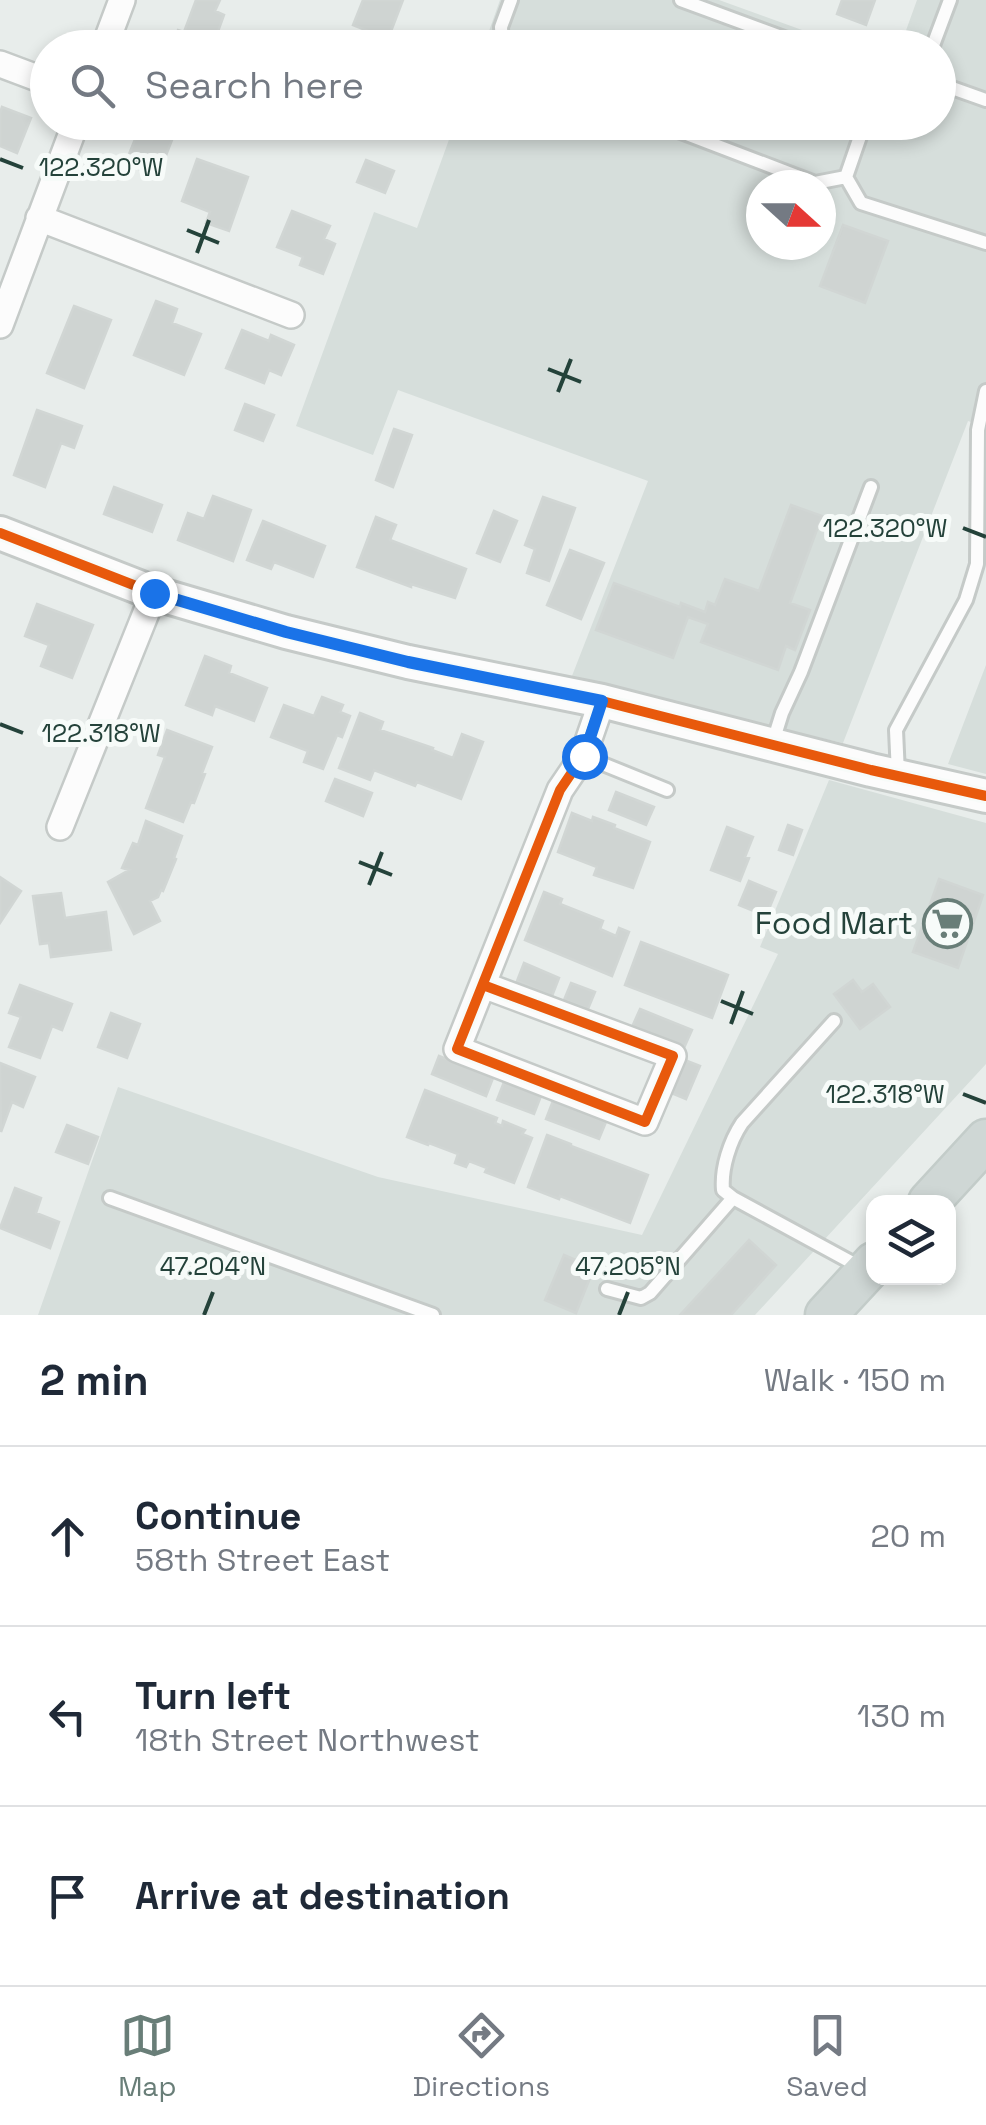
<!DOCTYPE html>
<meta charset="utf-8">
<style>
body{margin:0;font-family:"Space Grotesk",sans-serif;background:#f2f2f3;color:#1f2937}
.controls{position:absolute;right:30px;bottom:30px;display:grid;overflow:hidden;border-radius:20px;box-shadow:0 5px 15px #0003}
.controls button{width:90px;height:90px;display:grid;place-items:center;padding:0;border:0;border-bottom:2px solid #e0e1e3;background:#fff;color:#1f2937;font:50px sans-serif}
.compass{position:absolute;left:746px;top:170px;width:90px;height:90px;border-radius:50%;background:#fff;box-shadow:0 5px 15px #0003;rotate:111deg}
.stop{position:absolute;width:30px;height:30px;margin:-22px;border:8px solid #1a73e8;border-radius:50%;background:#fff}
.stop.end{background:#1a73e8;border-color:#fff;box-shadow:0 2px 10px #0008}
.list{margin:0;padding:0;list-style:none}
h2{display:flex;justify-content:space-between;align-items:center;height:130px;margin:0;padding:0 40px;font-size:42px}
h2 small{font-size:32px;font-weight:400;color:#747a83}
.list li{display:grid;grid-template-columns:65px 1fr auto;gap:30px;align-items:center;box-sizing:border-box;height:180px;padding:0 40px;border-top:2px solid #e0e1e3}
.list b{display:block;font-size:38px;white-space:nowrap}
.list p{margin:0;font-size:32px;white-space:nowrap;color:#747a83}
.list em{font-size:32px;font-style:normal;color:#747a83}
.icon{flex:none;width:55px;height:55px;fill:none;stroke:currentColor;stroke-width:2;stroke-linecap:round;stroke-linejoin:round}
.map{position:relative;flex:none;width:986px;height:1315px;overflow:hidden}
.search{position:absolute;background:#fff;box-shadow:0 5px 15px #0003;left:30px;right:30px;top:30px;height:110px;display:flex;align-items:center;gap:25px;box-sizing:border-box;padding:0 35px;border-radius:55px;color:#747a83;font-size:38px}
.sheet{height:670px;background:#fff}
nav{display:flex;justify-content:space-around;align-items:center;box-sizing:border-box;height:140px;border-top:2px solid #e0e1e3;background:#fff;font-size:28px;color:#747a83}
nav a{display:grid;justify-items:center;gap:5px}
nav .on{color:#697e78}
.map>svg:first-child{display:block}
</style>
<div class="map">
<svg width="986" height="1315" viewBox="0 0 986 1315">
<rect width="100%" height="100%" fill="#e8edeb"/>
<path fill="#d6dedb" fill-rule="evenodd" d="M500,0H719L849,47L483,48Z
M917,0H986V427L968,421L843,743L570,681L648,481L398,390L373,455L296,426L374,212L417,228L455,123L938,122V48L900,47ZM761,185H821V245H761Z
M986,665V774L948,764Z
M829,780L986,823V1064L755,1315H38L118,1087L378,1177L642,1235L778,954L760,947Z"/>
<path fill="#cfd4d2" stroke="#d1d6d4" stroke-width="2.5" d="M196,0H220L215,11L224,15L212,48H171L178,30L184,32Z
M363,0H403L388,39L353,25Z
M842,0H875L866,25L837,14Z
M2,107L31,118L17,153L0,146V113Z
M142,122H179L158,176L125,164Z
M197,159L248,177L229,231L206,223L210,212L182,201Z
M366,160L394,171L385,193L357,182Z
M292,211L330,226L324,239L335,244L323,274L300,265L303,257L277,247Z
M843,225L888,241L865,303L820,286Z
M156,301L177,309L172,323L201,334L184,375L134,355Z
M74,306L111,320L84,388L47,373Z
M242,330L269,341L271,335L294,345L281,375L269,370L264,383L226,368Z
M245,404L274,415L263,441L235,430Z
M37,410L82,426L74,448L61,443L45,487L14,475Z
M394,429L412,435L393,487L376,480Z
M114,487L162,505L152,532L104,514Z
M213,496L251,510L233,561L178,540L188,513L204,519Z
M543,497L575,508L549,581L527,573L535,549L525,545Z
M791,505L822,516L790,603L810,610L795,650L786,646L778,670L701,642L708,624L688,617L673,658L596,630L614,583L680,607L681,603L705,612L708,602L715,605L725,579L759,591Z
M494,511L517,521L500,562L477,553Z
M376,517L396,525L390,540L466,569L455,598L411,584V587L357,567Z
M263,521L325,546L313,577L274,562L271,569L247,560Z
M570,550L604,563L581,619L547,605Z
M37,604L93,625L72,678L41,666L49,645L25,636Z
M205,656L231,666L229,673L267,688L254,721L215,706L212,715L186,705Z
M322,697L343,705L340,712L350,716L342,737L337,735L323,769L304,762L308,751L271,737L284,705L314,716Z
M360,713L383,722L380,730L433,748L432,750L453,758L462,734L483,742L461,799L417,782L415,786L374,770L370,780L339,768Z
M167,730L212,747L202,773L205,774L194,803L191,802L183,822L146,808L165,757L158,755Z
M335,779L372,793L363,816L326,801Z
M616,792L654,807L646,825L609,810Z
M572,813L592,821L593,817L615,825L614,828L650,842L633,888L594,875L597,867L558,852Z
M146,821L182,836L174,858L176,859L163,891L161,890L158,897L150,901L160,921L134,934L108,882L129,870L122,868L133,843L138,845Z
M788,825L802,830L793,855L779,850Z
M727,827L753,837L745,857L749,858L740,881L711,870Z
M0,877L21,891L0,923Z
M939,879L983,895L958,968L913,952Z
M749,881L776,892L766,916L739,905Z
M544,892L562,899L560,904L603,921L600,929L616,936L619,928L629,932L612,976L525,940Z
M61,893L65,918L106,912L111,950L51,957L49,943L40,944L33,896Z
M641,942L728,975L712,1018L625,985Z
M524,963L559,978L552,996L517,981Z
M853,980L862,992L873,984L890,1007L860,1029L834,994Z
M571,983L595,992L588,1009L564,1000Z
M20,985L72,1004L62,1030L52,1026L40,1058L9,1047L21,1017L9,1013Z
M640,1009L692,1030L684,1048L632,1027Z
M111,1013L140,1024L127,1058L98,1047Z
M439,1056L493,1078L486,1096L432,1074Z
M682,1059L700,1066L686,1099L669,1092Z
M0,1063L35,1077L23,1107L12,1102L1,1132Z
M504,1082L541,1096L534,1114L497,1100Z
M425,1090L497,1118L495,1123L502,1126L503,1121L525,1130L522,1134L532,1138L514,1183L485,1172L487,1168L469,1161L466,1167L455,1163L458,1154L429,1143L428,1145L407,1137Z
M553,1101L606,1122L599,1139L546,1119Z
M67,1125L98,1137L88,1164L56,1152Z
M547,1135L571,1144V1146L648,1175L630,1223L560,1196L559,1199L528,1187Z
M15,1188L41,1198L36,1213L59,1222L50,1248L0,1228Z
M749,1240L776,1265L731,1315H680Z
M564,1255L594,1268L576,1313L545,1300Z"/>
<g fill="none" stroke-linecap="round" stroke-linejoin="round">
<defs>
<path id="service" d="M681,0L811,48
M502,48L501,27L511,0
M932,48L950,0
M938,83L986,100
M655,122L815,183L846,177
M865,122L846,177L861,203L986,243
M772,745L782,713L801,672L871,487
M583,756L667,790
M898,774L896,730L966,600L977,564L978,430L986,391
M834,1021L742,1123C730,1141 721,1168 723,1190L733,1198L860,1267
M110,1198L433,1315
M607,1289L641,1298L650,1293L733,1198"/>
<path id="minor" d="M104,48L122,0
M0,64L48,82
M39,218L291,315
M0,325L76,122
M60,827L154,593
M483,985L673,1056L645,1122L457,1049L560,790L583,756L602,701"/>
<path id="tertiary" d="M0,533L154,593L286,632L408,662L602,701L871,770L986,796"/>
<path id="primary" d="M929,1202L986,1140
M826,1315L874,1263"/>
</defs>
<use href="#service" stroke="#c5cac8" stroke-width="18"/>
<use href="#minor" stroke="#c5cac8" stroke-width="30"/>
<use href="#tertiary" stroke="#c5cac8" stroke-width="38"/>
<use href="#primary" stroke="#c3ccc9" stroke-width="45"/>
<use href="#service" stroke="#fcfcfc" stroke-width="12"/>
<use href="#minor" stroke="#fcfcfc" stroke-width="25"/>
<use href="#tertiary" stroke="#fcfcfc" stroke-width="32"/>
<use href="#primary" stroke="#cfd7d5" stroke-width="40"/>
<defs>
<path id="cycleway" d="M0,533L154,593L286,632L408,662L602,701L871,770L986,796
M483,985L673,1056L645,1122L457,1049L560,790L583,756L602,701"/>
</defs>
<use href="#cycleway" stroke="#f7fbf9" stroke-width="16"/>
<use href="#cycleway" stroke="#e8590c" stroke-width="10"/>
</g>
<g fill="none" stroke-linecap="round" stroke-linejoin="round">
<path stroke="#1a73e8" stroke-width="12" d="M154,593L286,632L408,662L602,701L584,756"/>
</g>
<path fill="none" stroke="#24423a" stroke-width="4" d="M0,159L23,168M187,230L219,243M197,253L209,220M548,369L581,382M558,392L571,359M963,528L986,537M0,724L23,733M359,862L392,875M369,885L382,852M721,1001L753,1014M731,1024L743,991M963,1094L986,1103M204,1315L213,1292M619,1315L628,1292"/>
<defs>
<symbol id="supermarket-ring" viewBox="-11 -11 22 22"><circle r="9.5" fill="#f7fbf9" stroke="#697e78" stroke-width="1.5"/><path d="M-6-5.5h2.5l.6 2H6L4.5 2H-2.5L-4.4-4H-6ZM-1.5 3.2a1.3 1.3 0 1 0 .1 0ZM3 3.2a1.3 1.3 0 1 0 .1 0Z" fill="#697e78"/></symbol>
</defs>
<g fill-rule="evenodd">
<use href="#supermarket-ring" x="920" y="896" width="55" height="55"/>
</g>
<g text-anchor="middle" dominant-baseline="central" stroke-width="10" stroke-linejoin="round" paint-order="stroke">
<g font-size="32" fill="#24423a" stroke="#f7fbf9" text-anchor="end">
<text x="913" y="923">Food Mart</text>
</g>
</g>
<g font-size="25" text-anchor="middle" fill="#24423a" stroke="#f7fbf9" stroke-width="10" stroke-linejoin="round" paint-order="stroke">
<text x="101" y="176">122.320°W</text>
<text x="885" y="537">122.320°W</text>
<text x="101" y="742">122.318°W</text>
<text x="885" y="1103">122.318°W</text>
<text x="213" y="1275">47.204°N</text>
<text x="628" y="1275">47.205°N</text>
</g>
</svg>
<div class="controls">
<button><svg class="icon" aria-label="layers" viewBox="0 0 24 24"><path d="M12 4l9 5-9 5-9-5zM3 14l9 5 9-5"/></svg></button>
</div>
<svg class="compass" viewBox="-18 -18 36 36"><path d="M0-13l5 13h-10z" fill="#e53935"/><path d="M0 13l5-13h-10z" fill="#747a83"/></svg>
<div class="stop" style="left:584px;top:756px"></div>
<div class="stop end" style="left:154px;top:593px"></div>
<div class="search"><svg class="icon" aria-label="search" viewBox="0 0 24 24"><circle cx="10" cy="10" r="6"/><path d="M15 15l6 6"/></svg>Search here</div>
</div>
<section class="sheet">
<h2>2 min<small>Walk · 150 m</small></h2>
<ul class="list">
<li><svg class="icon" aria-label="ahead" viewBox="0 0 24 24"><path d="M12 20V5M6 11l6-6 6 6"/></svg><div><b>Continue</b><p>58th Street East</p></div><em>20 m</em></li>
<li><svg class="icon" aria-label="left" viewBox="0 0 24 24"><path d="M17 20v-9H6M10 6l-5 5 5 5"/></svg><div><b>Turn left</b><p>18th Street Northwest</p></div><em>130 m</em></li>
<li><svg class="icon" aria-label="arrive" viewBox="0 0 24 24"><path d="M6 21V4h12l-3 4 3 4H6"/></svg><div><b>Arrive at destination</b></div></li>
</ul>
</section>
<nav>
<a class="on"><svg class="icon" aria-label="map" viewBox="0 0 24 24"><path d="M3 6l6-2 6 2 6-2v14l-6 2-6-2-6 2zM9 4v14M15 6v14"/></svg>Map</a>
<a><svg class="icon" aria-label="directions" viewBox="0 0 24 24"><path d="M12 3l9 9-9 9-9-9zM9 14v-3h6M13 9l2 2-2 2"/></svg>Directions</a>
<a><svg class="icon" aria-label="saved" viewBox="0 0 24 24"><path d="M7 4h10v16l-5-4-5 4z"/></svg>Saved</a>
</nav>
